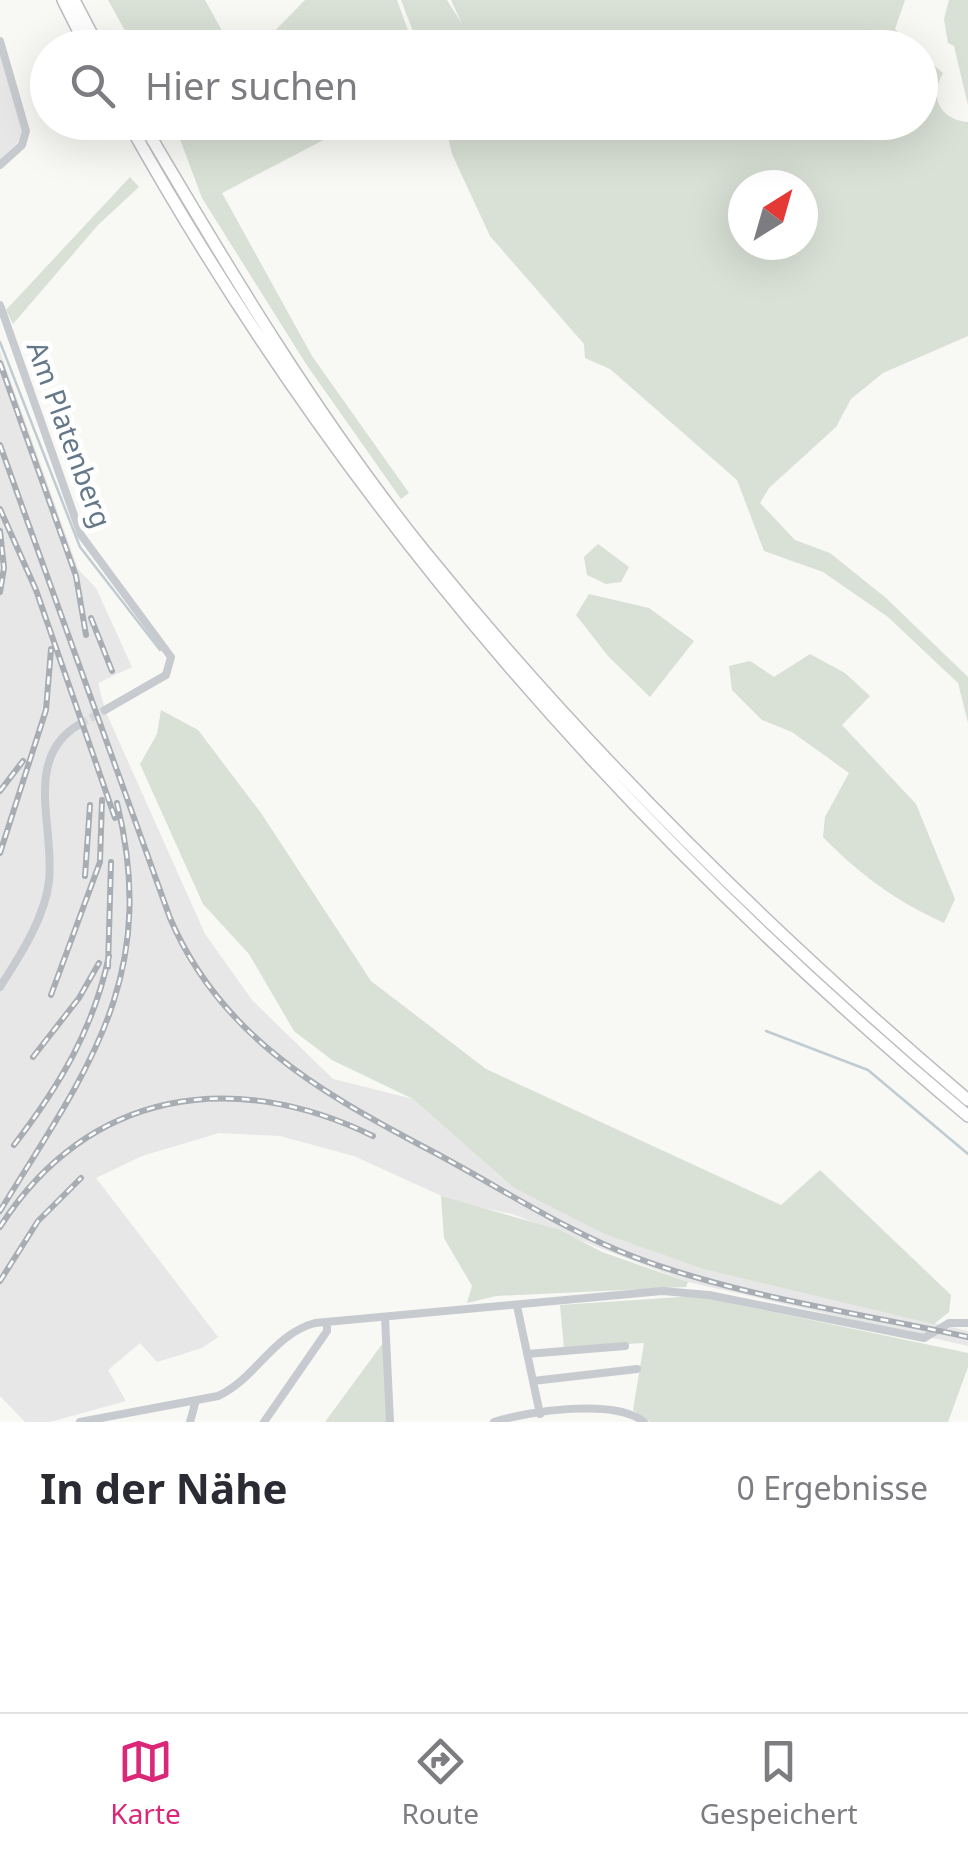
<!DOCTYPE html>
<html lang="de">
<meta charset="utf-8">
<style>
body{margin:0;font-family:"Noto Sans",sans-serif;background:#f7f7f7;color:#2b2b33}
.compass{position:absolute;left:728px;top:170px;width:90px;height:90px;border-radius:50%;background:#fff;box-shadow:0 10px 40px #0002;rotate:37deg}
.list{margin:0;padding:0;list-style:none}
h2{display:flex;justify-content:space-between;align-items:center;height:130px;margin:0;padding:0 40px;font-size:42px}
h2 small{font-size:32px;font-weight:400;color:#7c7c81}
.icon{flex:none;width:55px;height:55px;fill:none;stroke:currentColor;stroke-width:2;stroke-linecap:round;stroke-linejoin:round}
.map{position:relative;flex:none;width:968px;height:1422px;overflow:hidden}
.search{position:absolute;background:#fff;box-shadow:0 10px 40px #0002;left:30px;right:30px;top:30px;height:110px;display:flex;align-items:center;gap:25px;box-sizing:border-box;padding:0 35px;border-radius:55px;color:#7c7c81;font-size:38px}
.sheet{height:290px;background:#fff}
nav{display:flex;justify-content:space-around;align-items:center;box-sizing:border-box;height:140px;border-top:2px solid #e1e1e2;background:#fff;font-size:28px;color:#7c7c81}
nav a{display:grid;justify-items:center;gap:5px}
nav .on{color:#db2777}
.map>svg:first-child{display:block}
</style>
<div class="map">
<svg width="968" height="1422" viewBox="0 0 968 1422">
<rect width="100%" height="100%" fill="#f8f8f5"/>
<path fill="#e6e7e6" d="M0,48L23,125V137L0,160Z
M0,351L78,569L96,588L132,667L98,683L105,710L205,934L252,1000L333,1079L413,1099L514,1188L604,1234L703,1269L968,1331V1346L688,1282L512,1214L457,1203L354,1156L280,1136L219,1133L142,1156L96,1178L218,1337L202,1348L157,1362L140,1343L108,1370L126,1401L50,1422H25L0,1396Z"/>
<path fill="#d9e0d5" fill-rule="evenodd" d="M108,0H205L231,47H134Z
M305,0H397L414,47H259Z
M401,0H447L462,24L451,0H905L895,29L912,47H419Z
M949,0H968V105L954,46L948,43L944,19Z
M921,54L943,73C928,99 942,120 968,122V336L883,373L851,399L836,427L769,488L760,503L795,540L830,553L886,598L968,677V723L958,683L888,617L823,572L764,551L737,480L610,369L585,358L584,344L490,236L452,154L445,123L920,122ZM743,185H803V245H743Z
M174,123H356L222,193L312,356L409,493L401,499L306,364L202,198Z
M130,177L139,187L98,225L13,324L6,310Z
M598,544L629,567L621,582L606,584L587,575L584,557Z
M589,594L649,608L694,641L650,697L608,656L576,615Z
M810,654L845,673L870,696L842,725L916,804L955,899L944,923C896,901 860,875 823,837L825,817L849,773L792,732L762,720L732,690L729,666L750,661L774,677Z
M161,710L198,730L261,813L371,981L486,1069L781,1205L820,1170L951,1295L949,1312L934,1324L703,1269L604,1234L514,1188L413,1099L332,1060L294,1031L249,954L203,904L140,764L157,734Z
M441,1196L560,1230L602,1252L688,1282L686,1287L496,1296L467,1303L472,1286L444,1238Z
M696,1296L968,1353V1367L948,1422H650L633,1410L644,1343L564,1348L560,1305Z
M383,1343L388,1422H325Z"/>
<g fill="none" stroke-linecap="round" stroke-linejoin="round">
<path stroke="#c0ccd1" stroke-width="2.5" d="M0,342L80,547L160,650
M766,1031L868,1070L968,1154"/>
<path stroke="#d3d8da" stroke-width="8" stroke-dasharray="8 4" stroke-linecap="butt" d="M80,724L105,710"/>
<defs>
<path id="highway" d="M63,0L87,48
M74,0L99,48
M128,122C345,511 628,831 968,1116
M142,122C229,270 318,419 425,552C588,753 771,933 968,1100"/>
</defs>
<use href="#highway" stroke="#b9bdc0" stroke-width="14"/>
<path stroke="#c7cbcf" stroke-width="8" d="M0,41L26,131L22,145L0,165
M0,305L81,535L171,657L166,675L105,710
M0,987C19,957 45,918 49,881C55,827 22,757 80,724
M517,1306L540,1414
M385,1317L390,1422
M527,1354L625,1346
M533,1381L637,1369
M80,1422L218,1396C256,1379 273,1334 315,1323L662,1291L709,1295L924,1338L949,1323H968
M190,1422L196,1400
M264,1422L327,1331V1322
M494,1422C528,1411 615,1398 644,1422"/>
<use href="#highway" stroke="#fff" stroke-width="11"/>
<defs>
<path id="rail" d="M0,363L76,576L86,635
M0,445L170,918C219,1033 316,1090 422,1146C494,1183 560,1229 637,1258C742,1297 858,1313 968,1337
M0,509L36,590L115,818
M0,531L4,568L0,592
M91,618L112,671
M0,791L23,761
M0,853L46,710L51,649
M85,876L90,805
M108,967L111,862
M51,995L100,862L102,800
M33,1057L79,998L99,963
M14,1145C60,1085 93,1030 109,956
M0,1211C86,1071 160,979 117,803
M0,1227C88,1089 234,1068 373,1136
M0,1281L38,1221L81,1178"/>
</defs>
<use href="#rail" stroke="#a7adb3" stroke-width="6"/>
<use href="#rail" stroke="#fff" stroke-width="2.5" stroke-dasharray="8" stroke-linecap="butt"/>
</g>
<g text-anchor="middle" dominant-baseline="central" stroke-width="10" stroke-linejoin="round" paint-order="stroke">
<g font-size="28" fill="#647889" stroke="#fff">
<text transform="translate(70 434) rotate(70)">Am Platenberg</text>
</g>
</g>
</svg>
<svg class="compass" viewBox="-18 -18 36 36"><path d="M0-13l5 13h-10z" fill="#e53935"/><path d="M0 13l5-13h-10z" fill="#7c7c81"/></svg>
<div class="search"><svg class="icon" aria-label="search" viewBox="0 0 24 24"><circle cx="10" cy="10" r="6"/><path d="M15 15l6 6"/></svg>Hier suchen</div>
</div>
<section class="sheet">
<h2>In der Nähe<small>0 Ergebnisse</small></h2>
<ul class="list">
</ul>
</section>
<nav>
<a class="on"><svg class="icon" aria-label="map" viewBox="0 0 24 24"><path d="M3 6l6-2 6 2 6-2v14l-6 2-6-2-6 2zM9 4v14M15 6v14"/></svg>Karte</a>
<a><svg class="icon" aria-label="directions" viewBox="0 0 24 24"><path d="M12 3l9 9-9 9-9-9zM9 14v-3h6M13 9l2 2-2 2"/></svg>Route</a>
<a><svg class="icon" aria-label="saved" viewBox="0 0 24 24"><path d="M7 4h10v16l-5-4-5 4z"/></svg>Gespeichert</a>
</nav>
